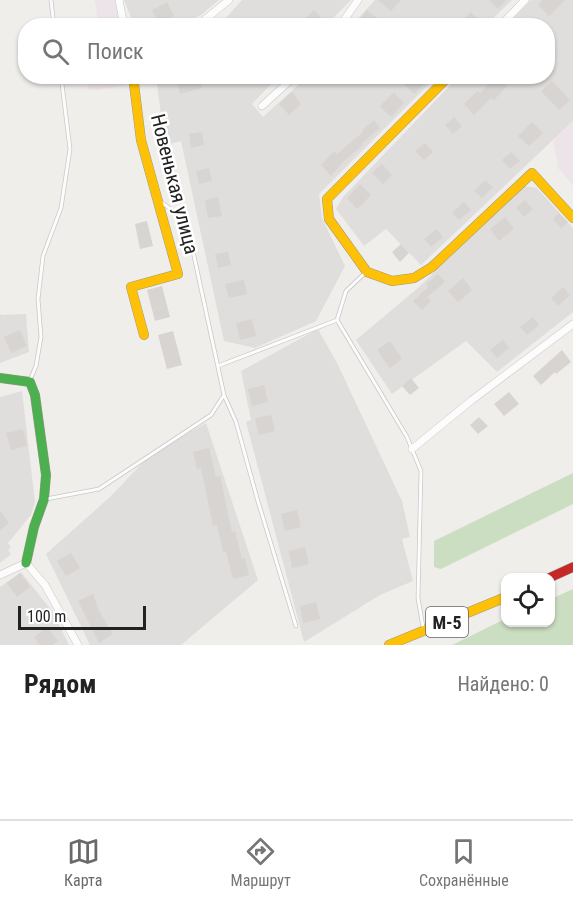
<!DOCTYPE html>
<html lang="ru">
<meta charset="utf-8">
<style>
body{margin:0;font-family:"Roboto Condensed",sans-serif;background:#f2f2f2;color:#222}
.controls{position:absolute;right:18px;bottom:18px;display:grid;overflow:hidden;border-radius:12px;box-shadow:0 2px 4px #0004}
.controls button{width:54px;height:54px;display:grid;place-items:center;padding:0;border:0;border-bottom:2px solid #e0e0e0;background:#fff;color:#222;font:30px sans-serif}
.scale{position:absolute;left:18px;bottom:15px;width:128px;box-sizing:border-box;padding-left:6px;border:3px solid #222;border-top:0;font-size:16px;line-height:21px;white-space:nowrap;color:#222;-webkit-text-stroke:4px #fff;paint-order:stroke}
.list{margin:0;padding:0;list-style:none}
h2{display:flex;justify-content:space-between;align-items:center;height:78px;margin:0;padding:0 24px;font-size:26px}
h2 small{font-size:20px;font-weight:400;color:#767676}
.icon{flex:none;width:33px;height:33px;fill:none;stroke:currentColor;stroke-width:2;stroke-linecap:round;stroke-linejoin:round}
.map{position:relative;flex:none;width:573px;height:645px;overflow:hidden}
.search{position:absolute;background:#fff;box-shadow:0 2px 4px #0004;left:18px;right:18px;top:18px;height:66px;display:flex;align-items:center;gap:15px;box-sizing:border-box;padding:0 21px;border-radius:24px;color:#767676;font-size:22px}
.sheet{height:174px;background:#fff}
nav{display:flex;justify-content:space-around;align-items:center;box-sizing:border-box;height:84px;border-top:2px solid #e0e0e0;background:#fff;font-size:16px;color:#767676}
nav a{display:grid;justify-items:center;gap:3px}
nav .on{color:#6a6968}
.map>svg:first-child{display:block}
</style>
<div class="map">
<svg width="573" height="645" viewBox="0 0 573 645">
<rect width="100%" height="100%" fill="#f0eeeb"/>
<path fill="#dfdedc" d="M124,0H219L201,15L177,26L134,25Z
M242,0H351L326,25L213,26L223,21Z
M375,0H512L486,25L351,26Z
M531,0H573V121L421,265L386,229L364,246L336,209L343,197L458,77L548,76V26L507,25Z
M156,77H278L252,104L263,117L307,77H436L319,194L322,218L345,266L316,321L255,348L224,341L181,141L165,145Z
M524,186L537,188L573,228V312L497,372L466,341L392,394L356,340L419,287Z
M0,313L1,315L26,314L29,352L0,363Z
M318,329L337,363L402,501L410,537L402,539L413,581L380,595L304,642L246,422L251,420L241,371Z
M22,391L35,502L31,515L8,543L11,547L8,550L11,554L0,563V397Z
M206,423L258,580L181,645H90L46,554L110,497L151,454Z
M21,572L52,611L69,645H0V587Z"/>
<path fill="#ede4e9" d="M95,0H118L121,25L88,26L98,23Z
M88,77H125L126,85L97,90L88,89Z
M573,121V185L558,168L553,141Z"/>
<path fill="#cbdec1" d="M573,473V504L441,569L434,567V541Z
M573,589V645H452L505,619L506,622H550L551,599Z"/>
<path fill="#d7d4d2" d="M378,0H401L391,11Z
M489,0H506L498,9Z
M543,0H565L549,16L538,5Z
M167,2L174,16L159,24L152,10Z
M314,10L321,17L312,26H310L304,20Z
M367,10L379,20L375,26H355Z
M471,12L485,26H458Z
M182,76H199L202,88L180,94L176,78Z
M410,76H424L428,80L414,94L403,83Z
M496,76L507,86L494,100L491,98L474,115L464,104L477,91L480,93Z
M552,81L570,100L559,110L541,91Z
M292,92L301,104L289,115L279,104Z
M394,92L404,103L391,117L380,106Z
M454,117L462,126L453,134L445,125Z
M374,120L380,128L361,144L363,145L344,161L331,176L321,165L334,151L337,154L363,132L362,130Z
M532,122L543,133L529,146L518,136Z
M202,132L204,145L191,148L189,134Z
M425,143L433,152L424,160L415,151Z
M511,152L520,161L510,169L502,160Z
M382,164L392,175L383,184L372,173Z
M209,168L212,181L199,184L196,171Z
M485,180L493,187L482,198L474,191Z
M360,184L371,195L357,209L347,198Z
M218,197L222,216L208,218L205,200Z
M525,200L533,209L524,217L516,208Z
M464,202L471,210L459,220L452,213Z
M559,213L568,222L561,228L553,219Z
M505,217L514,229L499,241L490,229Z
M147,221L153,246L140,249L135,224Z
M436,229L443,237L431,247L424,239Z
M401,244L409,253L400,262L392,252Z
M228,252L231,265L218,268L215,254Z
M438,274L445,282L427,297L431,301L422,310L413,301L428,287L426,284Z
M463,278L472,290L458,302L448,291Z
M244,280L247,294L229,298L225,284Z
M162,286L170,317L155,321L147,290Z
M563,287L570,295L558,306L551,298Z
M533,317L539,325L527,335L520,327Z
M252,319L256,336L240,340L236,323Z
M20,330L27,346L11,353L4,337Z
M173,331L182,365L167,369L158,335Z
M503,340L509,348L497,358L490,350Z
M390,341L402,359L390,368L377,350Z
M562,350L571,362L556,374L555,372L541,385L533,376Z
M411,378L419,388L410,395L402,386Z
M264,385L268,402L252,406L248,389Z
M509,392L519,404L504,416L494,404Z
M271,415L275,431L259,435L255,418Z
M479,417L488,426L478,434L470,425Z
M23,429L27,446L11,450L6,433Z
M209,448L216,477L220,476L232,532L235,531L242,559L245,558L249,575L233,579L226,551L223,552L217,525L213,526L201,468L197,469L193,452Z
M0,510L9,523L0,530Z
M297,510L301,527L285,531L281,514Z
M305,547L309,564L292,568L289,551Z
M71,553L80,568L66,576L57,561Z
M20,573L30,587L17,597L7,583Z
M93,594L99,611L113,634L99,643L78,601Z
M316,602L320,619L303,623L300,606Z
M47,627L58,641L52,645H40L34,637Z"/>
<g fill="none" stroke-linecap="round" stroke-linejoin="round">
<defs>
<path id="lane" d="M51,0L54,26
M365,273L346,291L337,320L407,437L421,471L418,598L423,627
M218,366L337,320
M30,380L36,366L41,337L38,299L43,256L61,208L70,149L61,76
M224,395L236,422L257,498L296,626
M46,499L99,489L211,415L224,395L191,242L180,216L161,202"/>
<path id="street" d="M119,0L124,26
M197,26L229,0
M340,26L358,0
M500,26L525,0
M262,106L295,76
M412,449L472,400L573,324
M0,575L26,563L45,585L78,645"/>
<path id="fast" d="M0,378L30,382L35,395L46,475L44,499L34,527L26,563"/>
<path id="slow" d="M133,76L141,140L178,274L131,287L144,335
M449,76L327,199L329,219L367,272L392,281L414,278L432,267L532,173L573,218
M389,645L506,597"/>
<path id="jam" d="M549,578L573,567"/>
</defs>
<use href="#lane" stroke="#c9c8c7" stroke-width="4.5"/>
<use href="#street" stroke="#c9c8c7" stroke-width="8"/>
<use href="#fast" stroke="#999a82" stroke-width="10"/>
<use href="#slow" stroke="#999a82" stroke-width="10"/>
<use href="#jam" stroke="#999a82" stroke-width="10"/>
<use href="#lane" stroke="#fdfcfc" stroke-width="3"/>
<use href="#street" stroke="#fdfcfc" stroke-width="7"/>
<use href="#fast" stroke="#4caf50" stroke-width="9"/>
<use href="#slow" stroke="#ffc107" stroke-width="9"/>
<use href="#jam" stroke="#c62828" stroke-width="9"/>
</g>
<g text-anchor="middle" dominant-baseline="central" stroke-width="5" stroke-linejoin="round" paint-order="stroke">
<rect fill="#fff" stroke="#646464" stroke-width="1.5" x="426" y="607" width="42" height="30" rx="4.5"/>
<g font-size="18" font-weight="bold" fill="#222">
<text x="447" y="622">М-5</text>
</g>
<g font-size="20" fill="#222" stroke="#fff">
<text transform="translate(175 184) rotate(76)">Новенькая улица</text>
</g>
</g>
</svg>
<div class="controls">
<button><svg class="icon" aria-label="locate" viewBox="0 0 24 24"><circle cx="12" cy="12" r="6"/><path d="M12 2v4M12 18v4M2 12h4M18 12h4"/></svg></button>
</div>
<div class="scale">100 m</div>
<div class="search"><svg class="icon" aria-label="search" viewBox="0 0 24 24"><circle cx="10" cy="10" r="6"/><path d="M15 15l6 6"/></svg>Поиск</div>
</div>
<section class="sheet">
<h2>Рядом<small>Найдено: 0</small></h2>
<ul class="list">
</ul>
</section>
<nav>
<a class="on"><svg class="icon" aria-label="map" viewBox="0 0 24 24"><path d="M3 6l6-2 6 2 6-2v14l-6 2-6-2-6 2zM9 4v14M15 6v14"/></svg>Карта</a>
<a><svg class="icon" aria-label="directions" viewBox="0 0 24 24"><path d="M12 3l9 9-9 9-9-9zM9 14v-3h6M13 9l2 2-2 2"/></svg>Маршрут</a>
<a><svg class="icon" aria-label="saved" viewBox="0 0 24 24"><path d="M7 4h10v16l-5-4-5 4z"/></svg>Сохранённые</a>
</nav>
